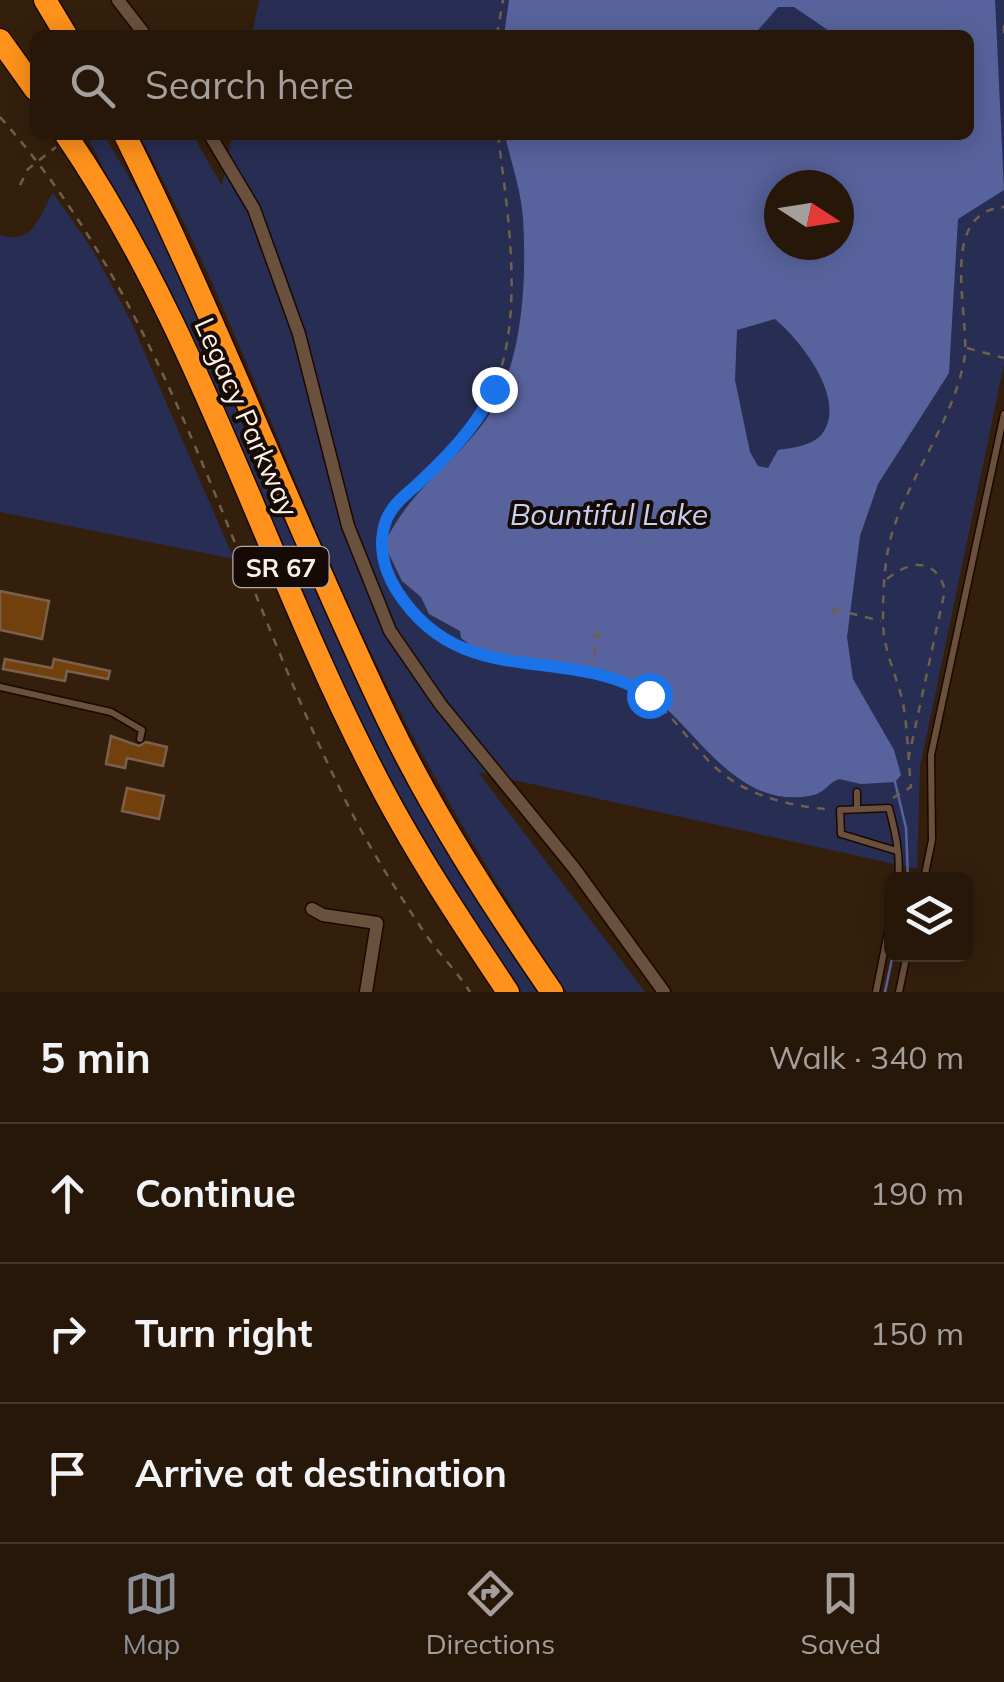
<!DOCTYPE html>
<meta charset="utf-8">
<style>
body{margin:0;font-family:Mulish,sans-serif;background:#2f2012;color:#f1f3f6}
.controls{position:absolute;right:30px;bottom:30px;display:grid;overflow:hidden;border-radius:15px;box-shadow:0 5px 25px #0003}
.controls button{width:90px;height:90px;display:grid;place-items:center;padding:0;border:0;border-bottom:2px solid #43362a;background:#271709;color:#f1f3f6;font:50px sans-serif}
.compass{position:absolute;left:764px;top:170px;width:90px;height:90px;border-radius:50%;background:#271709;box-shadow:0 5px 25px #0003;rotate:102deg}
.stop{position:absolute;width:30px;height:30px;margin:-22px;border:8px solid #1a73e8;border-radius:50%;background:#fff}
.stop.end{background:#1a73e8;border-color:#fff;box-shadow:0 2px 10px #0008}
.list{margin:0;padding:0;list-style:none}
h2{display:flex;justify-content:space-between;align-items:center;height:130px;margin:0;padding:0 40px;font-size:42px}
h2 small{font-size:32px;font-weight:400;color:#a49f9c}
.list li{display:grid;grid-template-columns:65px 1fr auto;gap:30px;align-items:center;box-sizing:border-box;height:140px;padding:0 40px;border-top:2px solid #43362a}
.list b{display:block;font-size:38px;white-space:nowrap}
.list em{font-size:32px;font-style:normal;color:#a49f9c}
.icon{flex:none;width:55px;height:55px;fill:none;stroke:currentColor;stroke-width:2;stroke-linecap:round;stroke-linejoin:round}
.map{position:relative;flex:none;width:1004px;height:992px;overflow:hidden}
.search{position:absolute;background:#271709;box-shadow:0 5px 25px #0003;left:30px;right:30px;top:30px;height:110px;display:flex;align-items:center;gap:25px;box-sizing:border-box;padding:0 35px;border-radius:15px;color:#a49f9c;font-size:38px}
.sheet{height:550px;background:#271709}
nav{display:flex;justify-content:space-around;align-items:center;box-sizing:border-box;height:140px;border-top:2px solid #43362a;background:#271709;font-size:28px;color:#a49f9c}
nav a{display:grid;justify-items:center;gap:5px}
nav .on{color:#8c9099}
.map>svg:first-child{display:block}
</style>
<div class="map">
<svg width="1004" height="992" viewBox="0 0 1004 992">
<rect width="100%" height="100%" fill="#341f0c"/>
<path fill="#282e53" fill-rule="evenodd" d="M259,0H1004V364L920,767L917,869L478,772L645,992H567C488,874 417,754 358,625C283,463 226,292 139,135H193L222,186L232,135H969V35H252ZM779,185H839V245H779Z
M87,135H104L146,206L150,205L267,467L540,992H519L453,894L361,724L238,440Z
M53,193L92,249L130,319L234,559L0,512V235C36,246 39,213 53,193Z"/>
<path fill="#58639d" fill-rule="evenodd" d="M509,0H995L1004,190L958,219L949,373L878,484L860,536L847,637L853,679L894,750L901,775L895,782L861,784L839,779C828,783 825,792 814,795C724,815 687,700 617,674C568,655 504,675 461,638L460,631L429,614L421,597L402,581L384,544C411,489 446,471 481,426C523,372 527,284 523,218C521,190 511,162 505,135H969V35H835L794,7H778L754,35H504ZM779,185H839V245H779ZM775,319C800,340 848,399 822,434C812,446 792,448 778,450L768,468L758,466L750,452L735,380L737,330Z"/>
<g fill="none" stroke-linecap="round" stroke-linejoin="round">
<path stroke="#58639d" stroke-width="2.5" d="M895,782L906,828L908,879
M885,992L893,954"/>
</g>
<path fill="#72400c" stroke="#7b614d" stroke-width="2.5" d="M0,591L49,601L42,639L0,630Z
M5,659L52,668L54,659L110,671L108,679L67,671L65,681L3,669Z
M111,736L139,746L146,742L167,747L163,766L127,758L125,768L106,764Z
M127,788L164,796L159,819L122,811Z"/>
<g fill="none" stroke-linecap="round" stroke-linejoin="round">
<defs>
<path id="lane" d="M0,687L111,712L142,730L140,739
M857,792V809
M897,851L841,834L840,810L889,808C895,831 901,856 898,879
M924,879L932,840L931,755L1004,414
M876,992L892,912
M899,992L907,954"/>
<path id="street" d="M118,0L145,35
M210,135L254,209L299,334L348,526L390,631L441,705L574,868L664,992
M312,909L323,915L377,923L366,992"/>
<path id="highway" d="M45,0L66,35
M0,40L35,89
M66,135C200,331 265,562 373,771C412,848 460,920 508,992
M125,135C220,326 295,526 387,718C433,814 492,905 552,992"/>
</defs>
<use href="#lane" stroke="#1b0800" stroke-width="9"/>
<use href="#street" stroke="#1b0800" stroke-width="15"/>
<use href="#highway" stroke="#1b0800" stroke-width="25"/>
<path stroke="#705e4e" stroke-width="2.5" stroke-dasharray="8 8" stroke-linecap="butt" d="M1004,25V40
M497,35L503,0
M0,117C170,308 230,564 340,789C363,838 394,887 424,932C438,953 456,970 470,992
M498,135C507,208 523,303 499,375C487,411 461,439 435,467C400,505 359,530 395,588C411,614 434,634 462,647C513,673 572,660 623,682C661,698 678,728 705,757C739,795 784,805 833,810
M20,185L28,169L56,147
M967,348L1004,358
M887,579C909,561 935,556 945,590L909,756
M834,609L881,621
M833,615L835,604
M593,634L603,636
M591,670L598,635
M893,798L911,787C908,759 908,731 903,703C897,676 883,650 883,621C883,592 884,558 893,530C912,472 952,422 964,361C972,319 935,213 1004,207"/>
<use href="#lane" stroke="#6a513d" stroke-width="6"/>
<use href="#street" stroke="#6a513d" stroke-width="12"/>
<use href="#highway" stroke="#fe921c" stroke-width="22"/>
</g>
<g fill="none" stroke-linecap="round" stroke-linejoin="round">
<path stroke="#1a73e8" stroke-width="12" d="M494,389C479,423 450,454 423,479C410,492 395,501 387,518C377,543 383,569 397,591C462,693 565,643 649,695"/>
</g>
<g text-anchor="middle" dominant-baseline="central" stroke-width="8" stroke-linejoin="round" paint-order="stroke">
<rect fill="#150b04" stroke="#b7aca4" stroke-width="2.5" x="233.5" y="547" width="95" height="40" rx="8"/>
<g font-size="25" font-weight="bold" fill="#fdf1e8">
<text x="281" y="567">SR 67</text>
</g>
<g font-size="28" fill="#fdf1e8" stroke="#150b04">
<text transform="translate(247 417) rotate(66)">Legacy Parkway</text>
</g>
<g font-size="30" font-style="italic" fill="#c8d0f3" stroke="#150b04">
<text x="609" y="514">Bountiful Lake</text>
</g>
</g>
</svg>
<div class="controls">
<button><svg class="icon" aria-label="layers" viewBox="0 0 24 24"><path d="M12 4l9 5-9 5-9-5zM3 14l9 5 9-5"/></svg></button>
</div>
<svg class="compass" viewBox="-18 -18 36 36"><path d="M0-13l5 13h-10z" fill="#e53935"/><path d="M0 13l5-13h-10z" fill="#a49f9c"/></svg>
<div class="stop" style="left:649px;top:695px"></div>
<div class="stop end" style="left:494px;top:389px"></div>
<div class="search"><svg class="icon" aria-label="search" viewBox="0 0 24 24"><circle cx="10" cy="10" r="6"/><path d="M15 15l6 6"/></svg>Search here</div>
</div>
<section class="sheet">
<h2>5 min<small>Walk · 340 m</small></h2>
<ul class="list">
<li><svg class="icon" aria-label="ahead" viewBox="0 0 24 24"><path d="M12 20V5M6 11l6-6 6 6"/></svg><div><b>Continue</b></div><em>190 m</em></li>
<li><svg class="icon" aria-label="right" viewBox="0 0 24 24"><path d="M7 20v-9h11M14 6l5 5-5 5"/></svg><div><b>Turn right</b></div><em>150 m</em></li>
<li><svg class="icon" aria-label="arrive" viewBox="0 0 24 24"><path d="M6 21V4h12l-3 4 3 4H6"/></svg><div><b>Arrive at destination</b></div></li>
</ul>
</section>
<nav>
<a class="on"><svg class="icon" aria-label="map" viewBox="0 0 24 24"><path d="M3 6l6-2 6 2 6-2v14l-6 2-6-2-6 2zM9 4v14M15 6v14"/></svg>Map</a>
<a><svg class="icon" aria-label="directions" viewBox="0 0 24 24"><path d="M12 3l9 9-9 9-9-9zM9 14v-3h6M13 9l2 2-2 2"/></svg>Directions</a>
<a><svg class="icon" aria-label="saved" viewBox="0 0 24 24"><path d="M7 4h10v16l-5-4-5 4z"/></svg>Saved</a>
</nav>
